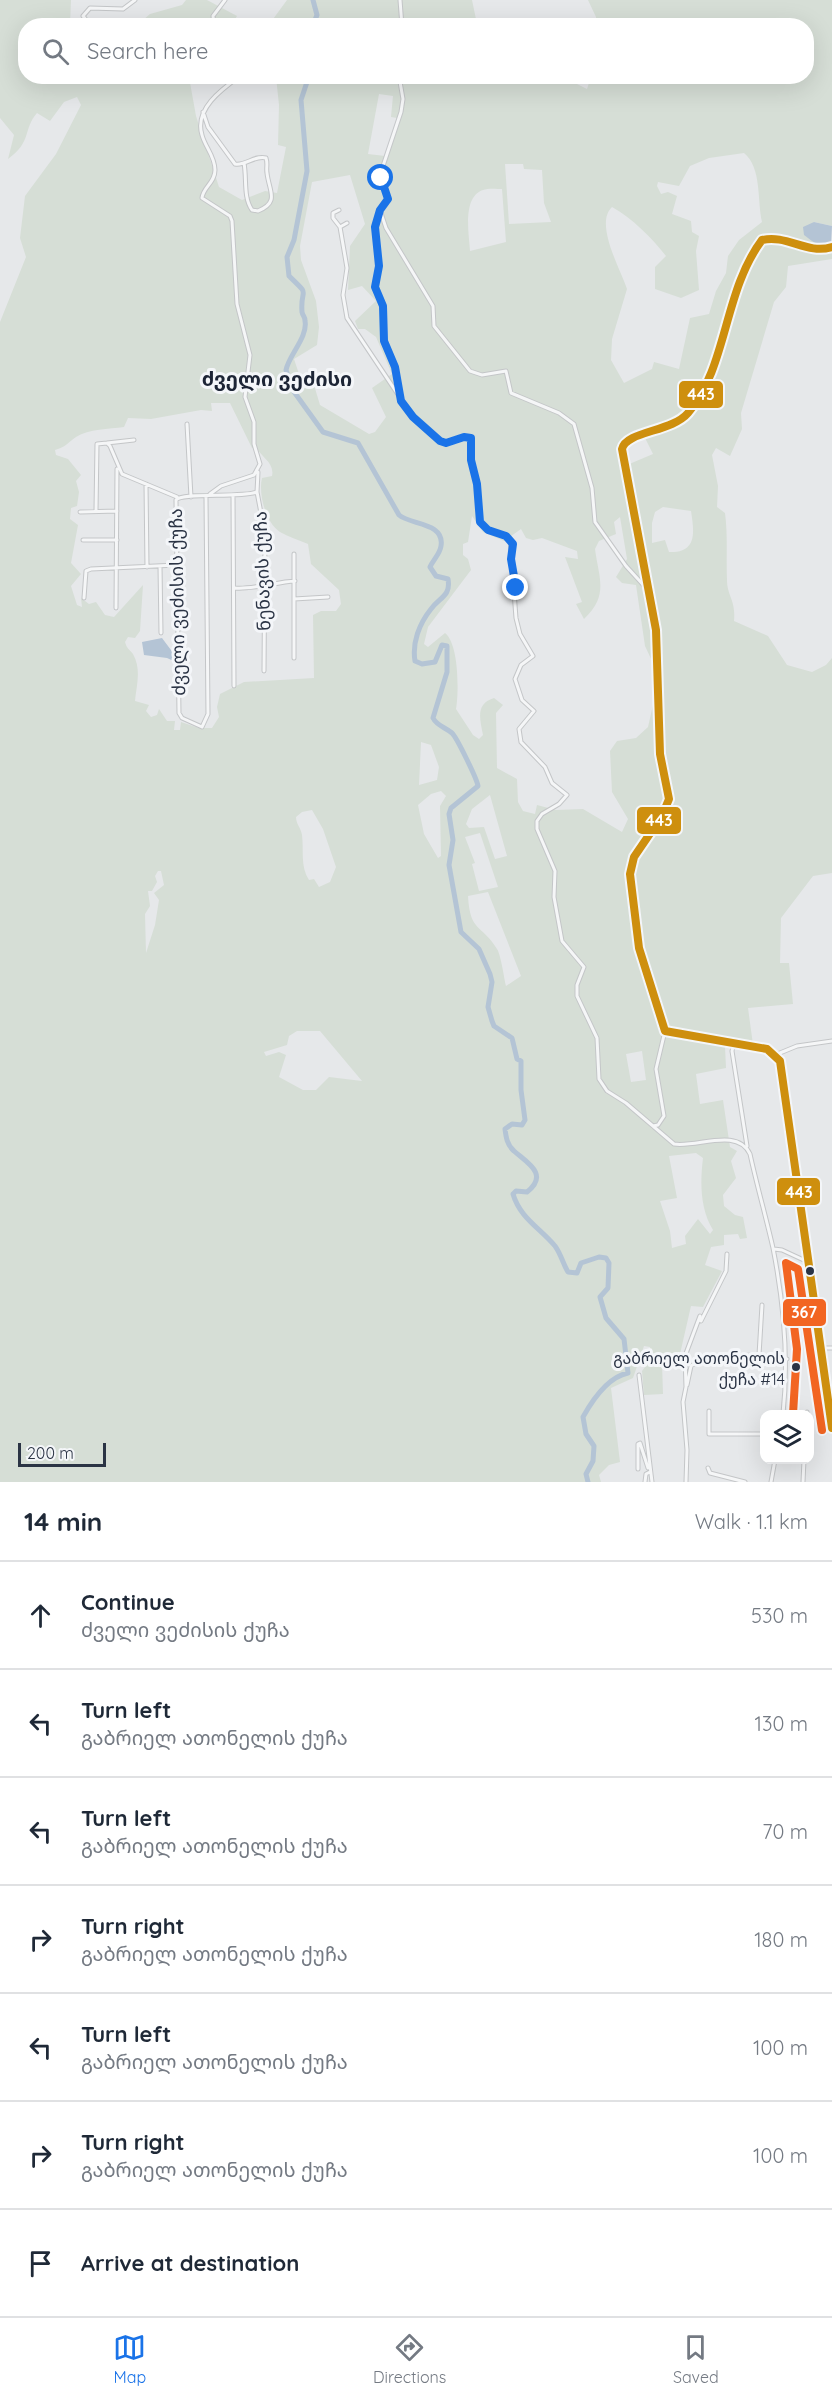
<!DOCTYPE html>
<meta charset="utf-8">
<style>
body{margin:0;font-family:Quicksand,"Noto Sans Georgian",sans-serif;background:#f2f2f3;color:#1f2937}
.controls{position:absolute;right:18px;bottom:18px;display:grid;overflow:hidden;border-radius:12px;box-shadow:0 6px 24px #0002}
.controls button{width:54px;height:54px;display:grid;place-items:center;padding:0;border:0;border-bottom:2px solid #e0e1e3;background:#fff;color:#1f2937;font:30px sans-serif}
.scale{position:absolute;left:18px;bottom:15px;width:88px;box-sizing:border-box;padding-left:6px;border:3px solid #2b3445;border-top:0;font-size:16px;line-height:21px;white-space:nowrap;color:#2b3445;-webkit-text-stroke:4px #f4f6f9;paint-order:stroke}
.stop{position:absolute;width:18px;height:18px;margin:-14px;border:4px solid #1a73e8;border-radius:50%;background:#fff}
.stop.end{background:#1a73e8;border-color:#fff;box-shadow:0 2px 6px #0008}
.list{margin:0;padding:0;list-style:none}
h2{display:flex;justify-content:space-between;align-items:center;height:78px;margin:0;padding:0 24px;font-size:26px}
h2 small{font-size:20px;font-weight:400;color:#747a83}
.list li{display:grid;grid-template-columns:39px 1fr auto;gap:18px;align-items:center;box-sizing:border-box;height:108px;padding:0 24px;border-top:2px solid #e0e1e3}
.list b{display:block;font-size:22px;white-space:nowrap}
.list p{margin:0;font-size:20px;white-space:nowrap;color:#747a83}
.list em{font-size:20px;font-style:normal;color:#747a83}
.icon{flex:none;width:33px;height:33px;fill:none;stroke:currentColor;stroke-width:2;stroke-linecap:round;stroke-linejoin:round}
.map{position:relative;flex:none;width:832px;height:1482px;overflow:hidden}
.search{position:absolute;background:#fff;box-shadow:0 6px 24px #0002;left:18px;right:18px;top:18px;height:66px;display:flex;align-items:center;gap:15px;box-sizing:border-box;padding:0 21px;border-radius:24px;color:#747a83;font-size:22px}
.sheet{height:834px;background:#fff}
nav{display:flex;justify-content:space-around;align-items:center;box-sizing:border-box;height:84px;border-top:2px solid #e0e1e3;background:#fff;font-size:16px;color:#747a83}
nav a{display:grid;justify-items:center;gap:3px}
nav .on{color:#1a73e8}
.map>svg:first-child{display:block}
</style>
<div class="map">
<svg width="832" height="1482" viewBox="0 0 832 1482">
<rect width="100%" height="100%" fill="#e6e8ea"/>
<path fill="#d6ded6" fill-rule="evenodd" d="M0,0H71L70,25L26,26V76L189,77L196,116L219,187L242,200L265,191L277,193L286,147L278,145L279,105L276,77L561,76L587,89L591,77L806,76V26L596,25V17L588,0H832V226L814,222L805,235L832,243V259L788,266L786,287L774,302L741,413L742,429L730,456L716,448L712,455L718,486L717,507L725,513C728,536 726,557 727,580C727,596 736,600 734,621L768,636L787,665L812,672L826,665L832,658V873L813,876L781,918L780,963H789L793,1004L748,1008L754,1052L725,1047L726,1068L696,1074L700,1104L723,1100L730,1147L737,1151L731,1161L736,1178L723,1195L724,1206L735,1215L743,1217L747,1238L740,1239L738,1234L724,1235V1245L711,1247L705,1265L722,1271L703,1307L691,1306L680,1354L662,1363L663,1394L644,1395L642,1371L652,1358L650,1347L644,1346L633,1378L611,1388L620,1462L609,1465L599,1475L601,1482H0V322L26,257L20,238L25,196L56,154L81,105L77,97L64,102L50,121L37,113C23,129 32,142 8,159L14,135L0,118ZM379,94L393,96L391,117L397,118L385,156L368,154ZM744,153C762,168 757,200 762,222L739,240L728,256L726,273L716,291L709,314L690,318L679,369L654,362L652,369L624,383L611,360L612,339L627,289C621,270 594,224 612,207C632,218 652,238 666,256L655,267V289L681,298L699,290L696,251L699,236L692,232L691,221L672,214L677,196L668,192L661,194L657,186L658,182L679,186L690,166L709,158ZM505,164H523L524,169L542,170L544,203L551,222L509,224ZM350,175L365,224L350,246L348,290L362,286L376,301L355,321L358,329H365L376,337L392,374L372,388L386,417L375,432L369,434L320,405L314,385L300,377L294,359L317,345L319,327L316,301L301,260L300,246L312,182ZM502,189L506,242L470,251C469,234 462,197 483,190C488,188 497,189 502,189ZM211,403H230L252,448L256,447C261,457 275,463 272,476L262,478C258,494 266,523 280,532C289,537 299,540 308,544L311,564L339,590L341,604L336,611H321L313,615L314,678L244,682L220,694L217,707L219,717L212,728H199L181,722L180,730H174L175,721H167L159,709L157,715L151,717L146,711L149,705L135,701C136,687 142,670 133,654C129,649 127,649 125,642L128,637L135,638L140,631L143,585L114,617L105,615L96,602L89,604L81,598L82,607L77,605L71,586L81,574L71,563L78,525L70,519L71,508L77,506L79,492L76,481L81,475L68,459L56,455L55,450C66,447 67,443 76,437C89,429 109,429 124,427L128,418L151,419L201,410L212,411ZM639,438H645L653,454L627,465L638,513L659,630L663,753L672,799L669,809L637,858L633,871L627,872L633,853L666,800L656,753L654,630L637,556L621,452L626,444ZM663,507L691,511C694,531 698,553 669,552L665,540L652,543V523L655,512ZM472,516L483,532L504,541L521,529L526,538L533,540L542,538L577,551L578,559L565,557L582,602L576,604L584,619C609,595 599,579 595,549L599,541L616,534L614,522L620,517L627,559L616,577L622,583L636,585L645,646L653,663L655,696L648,727L636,738L617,741L610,751L612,792L628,819L622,832L583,809L556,810L537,805L535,814L523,811L518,802L517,779L497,768L496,713L503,705L494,698C475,704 480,719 483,735L479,739L473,735L456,709C459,692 459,644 445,633L428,647L424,644L428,627L471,570L468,559L463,555V544L468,542ZM421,742L431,745L439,767L437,780L419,785ZM441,791L446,796L440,806L441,856L438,858L424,834L418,805L431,794ZM490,795L507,856L495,859L484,827L469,828L466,824L472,809ZM312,810L323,829L336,867L330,882L319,887L314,879L309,880C300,866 304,851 302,835C301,828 296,824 296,817L302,812ZM480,833L498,887L479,891L472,864L475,863L465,837ZM158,871H161L164,885L154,893L159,900L155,925L146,953L145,914L150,906L148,891H152L157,882L155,876ZM488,892L521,976L506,986C504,978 501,955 497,949C482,924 470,933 468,896ZM297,1031H320L362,1081L329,1077L316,1090H303L279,1077L286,1055L279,1052L266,1056L264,1052L287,1045L289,1036ZM642,1051L646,1080L631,1082L626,1054ZM696,1153L703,1158C700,1182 700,1209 713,1230L710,1234L698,1219L685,1236L686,1244L672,1248L670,1231L660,1201L677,1198L669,1156Z
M186,0H207L237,16L232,25L136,26L150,14L182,5Z
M287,0H472L477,24L480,25L268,26Z"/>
<path fill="#b4c4d5" d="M814,222L832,226L831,244C819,249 814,242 804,235L803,227Z
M162,638L171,650L176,662L167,658L144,655L142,642Z"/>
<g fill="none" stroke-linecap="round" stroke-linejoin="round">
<path stroke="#b4c4d5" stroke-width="5" d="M306,26L315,20L317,15L313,0
M309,76L301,100L307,171L294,240L287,257L289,276C312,298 300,286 302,312C303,317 305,316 305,321C308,337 289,355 286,370L292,389L323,432L358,443L399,515C410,525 445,522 441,546C440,554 433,560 430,567L436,576L448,579C451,596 440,597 431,609C419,624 412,643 415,661L422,664L435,662L442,645L447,646V672L433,718C437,726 445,727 452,733C457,738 477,779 478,786L451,808L449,814L453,840L449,865L461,932L479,949L490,974L492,982L488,1007L492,1021L494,1026L512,1038L517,1059L521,1061V1090L525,1120L522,1125L512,1124L505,1129C506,1137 507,1145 514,1151C526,1162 550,1174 527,1192L516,1191L513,1194C520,1218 540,1228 555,1246C561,1254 563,1264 568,1272L577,1273L581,1263L599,1257L606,1258L609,1263L608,1288L600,1297L606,1318L624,1339L628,1373C608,1377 593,1399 583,1417L586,1434L594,1446L593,1461L586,1474L588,1482"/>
<defs>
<path id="minor" d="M400,0L402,26
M91,26L83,16L90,8L123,9L135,0
M214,26L213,16L225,0
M399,76L403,99L401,112L382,169L381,178L388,199L380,210L375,227L379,265L375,287L383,306L384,341L395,367L401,400
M203,112L208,127L235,164C246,166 254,155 266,158C268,164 266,167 267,173C269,191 280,202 258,211L252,210C243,197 247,179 244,163
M339,210L333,213V218L340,227
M380,210L386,228L433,306L434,326L470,371L482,375L506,371L511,393L559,413L574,424L592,488L595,522L626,566L648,590
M347,223L340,227L347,268L343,295L347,318L413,417L440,441L446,443L464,437L471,438V460L477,484L480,522L488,530L510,539L516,618L520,634L533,656L521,665L515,679L522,700L534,711L519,729L521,742L545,767L552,783L567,795L559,804L542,814L537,821V829L555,871L554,897L562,941L584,967L577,985V996L597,1038L599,1079L607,1091L626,1103L674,1144C697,1148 737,1127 750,1154C757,1186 766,1217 773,1248C784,1304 789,1358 783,1414
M187,424L191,497
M107,443L134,440
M258,472L257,492L265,534L264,671
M146,484L147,567
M210,494L221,486L254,475L260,464L254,444V422L245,397L250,355L237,304L232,221L230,216L202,198C203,187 215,183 215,170C215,156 205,147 202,135C194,109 222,89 240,76
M233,495L234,686
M206,497L208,714L202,727L182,718L179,713L176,500C182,492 241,498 257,492
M96,511L97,444L107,443L110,446L122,474L177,497
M80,512L117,511
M83,540H117
M294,554V658
M160,566L161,633
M235,588C250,590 277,582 295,581
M84,598L86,571L91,569L177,565
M294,599L328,597
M116,608L117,469
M734,1043L732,1051L747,1146
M775,1055L797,1046L832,1041
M653,1126L658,1125L664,1116L656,1069L665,1031
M774,1249L782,1250L808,1262
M701,1321L726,1271L727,1254
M820,1348H832
M759,1355L762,1305
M714,1356L759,1355L787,1359
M639,1375L652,1482
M687,1385L691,1366L694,1364
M709,1411V1434H764
M807,1414V1412
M708,1468L710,1473L745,1482
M638,1469V1444L640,1443L648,1468
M645,1482L646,1474L650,1472
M686,1482L687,1450L683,1402L686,1387L685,1356L700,1316
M771,1482L775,1460
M803,1482L804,1460"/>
<path id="tertiary" d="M832,247C806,260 788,229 762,240C727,276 724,358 696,403C671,443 641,424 623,444L622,449L656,630L660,754L669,799L662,816L634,857L630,874L639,948L665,1031L767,1049L780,1061L832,1428"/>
</defs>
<use href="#minor" stroke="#c4c6c8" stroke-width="5"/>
<use href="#tertiary" stroke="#c4c6c8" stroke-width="6"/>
<use href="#minor" stroke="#f5f6f7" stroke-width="3"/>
<use href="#tertiary" stroke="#f5f6f7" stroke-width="4"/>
<defs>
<path id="bus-1" d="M832,247C807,255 787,234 762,240C723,292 728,366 688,413C672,432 626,431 622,449L656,630L660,754L669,799L662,816L634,857L630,874L639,948L665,1031L767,1049L780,1061L832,1428"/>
<path id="bus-2" d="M793,1414L797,1349L786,1263L798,1269L822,1430"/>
</defs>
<use href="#bus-1" stroke="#f4f6f9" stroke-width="12"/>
<use href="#bus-2" stroke="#f4f6f9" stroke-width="12"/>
<use href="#bus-1" stroke="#ce8f0e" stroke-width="8"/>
<use href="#bus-2" stroke="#f26522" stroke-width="8"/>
</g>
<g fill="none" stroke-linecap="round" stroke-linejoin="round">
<path stroke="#1a73e8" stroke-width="8" d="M381,178L388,199L380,210L375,227L379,266L375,287L383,306L384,341L395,367L401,401L413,417L440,441L446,443L464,437L471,438V460L477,484L480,522L488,530L506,536L513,544L511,559L516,588"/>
</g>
<g fill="#2b3445" stroke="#f4f6f9" stroke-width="2">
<circle cx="810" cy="1271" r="5"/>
<circle cx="796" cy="1367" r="5"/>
</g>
<g text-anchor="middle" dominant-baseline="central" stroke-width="6" stroke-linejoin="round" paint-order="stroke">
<g font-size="16" fill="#2b3445" stroke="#f4f6f9" text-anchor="end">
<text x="785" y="1358">გაბრიელ ათონელის<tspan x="785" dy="21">ქუჩა #14</tspan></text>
</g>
<g font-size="18" fill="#2b3445" stroke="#f4f6f9">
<text transform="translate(262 571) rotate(-92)">ნენავის ქუჩა</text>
<text transform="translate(177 602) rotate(-91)">ძველი ვეძისის ქუჩა</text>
</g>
<g font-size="20" font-weight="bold" fill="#1d2536" stroke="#f4f6f9">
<text x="277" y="378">ძველი ვეძისი</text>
</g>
</g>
<g stroke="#f4f6f9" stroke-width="2">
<rect x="678" y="380" width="46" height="29" rx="6" fill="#ce8f0e"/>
<rect x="636" y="806" width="46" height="29" rx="6" fill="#ce8f0e"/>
<rect x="776" y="1177" width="45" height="29" rx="6" fill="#ce8f0e"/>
<rect x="782" y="1298" width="45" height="29" rx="6" fill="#f26522"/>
</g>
<g font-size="16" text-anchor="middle" font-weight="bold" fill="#fff">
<text x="701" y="400">443</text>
<text x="659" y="826">443</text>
<text x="799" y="1198">443</text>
<text x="804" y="1318">367</text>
</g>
</svg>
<div class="controls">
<button><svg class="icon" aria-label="layers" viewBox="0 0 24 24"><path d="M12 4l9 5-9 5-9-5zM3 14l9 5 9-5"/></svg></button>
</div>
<div class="scale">200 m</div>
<div class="stop" style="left:381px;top:178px"></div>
<div class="stop end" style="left:516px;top:588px"></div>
<div class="search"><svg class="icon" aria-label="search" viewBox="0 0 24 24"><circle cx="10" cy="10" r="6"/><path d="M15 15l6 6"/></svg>Search here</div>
</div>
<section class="sheet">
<h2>14 min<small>Walk · 1.1 km</small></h2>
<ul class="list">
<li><svg class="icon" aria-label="ahead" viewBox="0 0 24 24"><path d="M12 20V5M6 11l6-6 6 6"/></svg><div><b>Continue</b><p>ძველი ვეძისის ქუჩა</p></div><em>530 m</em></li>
<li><svg class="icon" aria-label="left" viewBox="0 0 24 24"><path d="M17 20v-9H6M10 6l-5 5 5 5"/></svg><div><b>Turn left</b><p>გაბრიელ ათონელის ქუჩა</p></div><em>130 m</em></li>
<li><svg class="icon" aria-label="left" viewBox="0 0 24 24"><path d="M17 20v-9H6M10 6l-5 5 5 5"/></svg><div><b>Turn left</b><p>გაბრიელ ათონელის ქუჩა</p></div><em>70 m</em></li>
<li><svg class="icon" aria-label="right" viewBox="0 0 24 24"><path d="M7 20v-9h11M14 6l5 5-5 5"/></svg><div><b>Turn right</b><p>გაბრიელ ათონელის ქუჩა</p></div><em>180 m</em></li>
<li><svg class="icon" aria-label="left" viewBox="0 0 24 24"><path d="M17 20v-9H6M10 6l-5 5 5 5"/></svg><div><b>Turn left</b><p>გაბრიელ ათონელის ქუჩა</p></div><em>100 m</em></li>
<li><svg class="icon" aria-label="right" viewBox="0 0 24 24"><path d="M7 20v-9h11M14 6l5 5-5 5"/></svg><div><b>Turn right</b><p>გაბრიელ ათონელის ქუჩა</p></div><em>100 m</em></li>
<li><svg class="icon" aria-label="arrive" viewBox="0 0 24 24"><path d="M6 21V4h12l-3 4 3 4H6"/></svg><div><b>Arrive at destination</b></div></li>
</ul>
</section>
<nav>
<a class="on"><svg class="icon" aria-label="map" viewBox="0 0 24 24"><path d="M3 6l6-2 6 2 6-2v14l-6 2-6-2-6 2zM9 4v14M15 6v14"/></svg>Map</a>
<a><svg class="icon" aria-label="directions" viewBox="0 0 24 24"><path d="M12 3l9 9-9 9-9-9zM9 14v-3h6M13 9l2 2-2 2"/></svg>Directions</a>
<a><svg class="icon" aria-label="saved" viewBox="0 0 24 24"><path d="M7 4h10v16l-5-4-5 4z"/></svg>Saved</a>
</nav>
